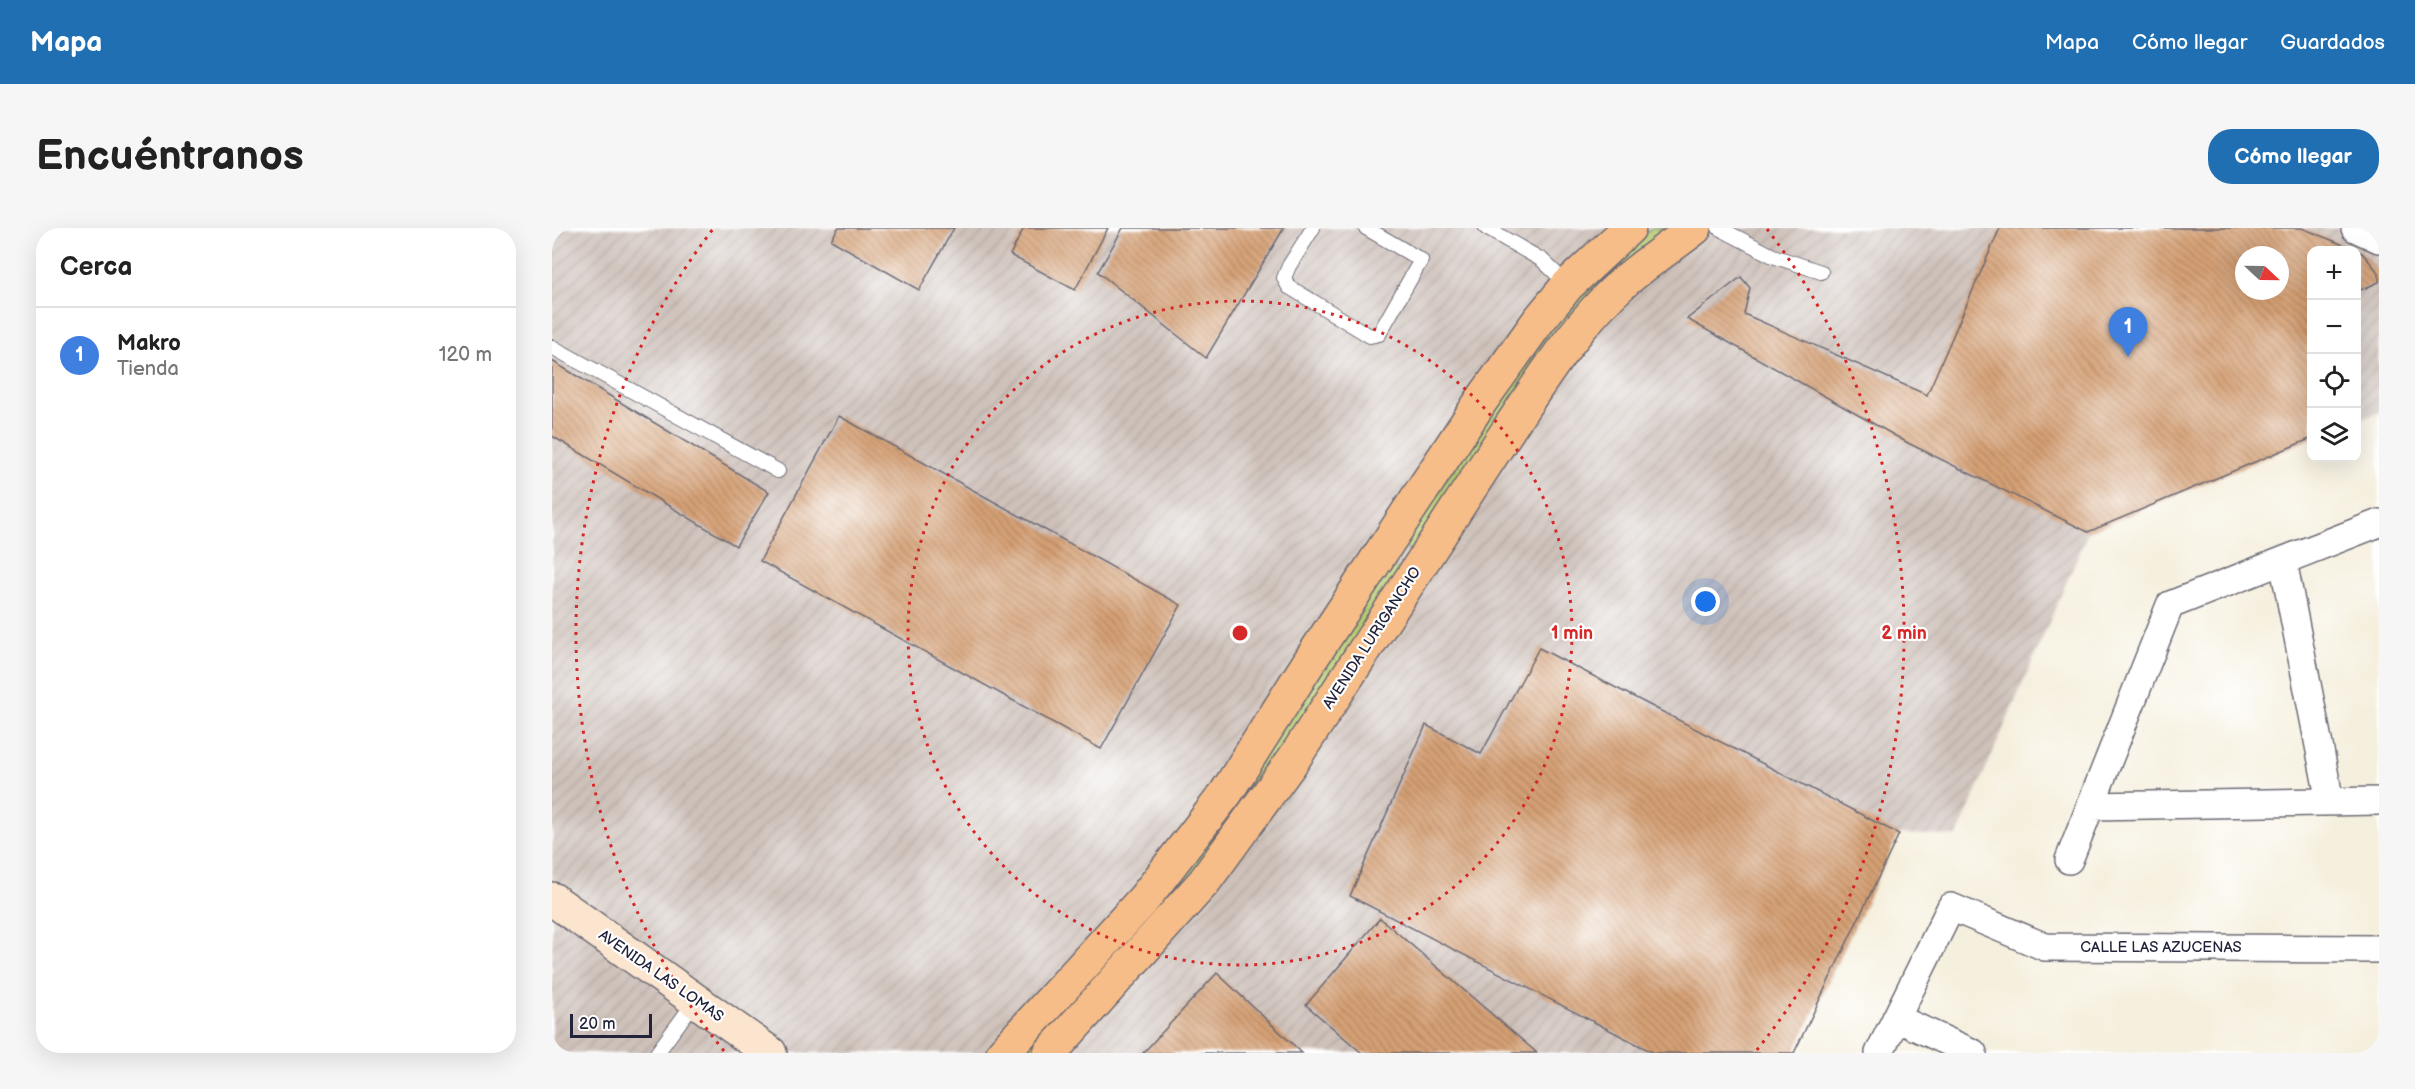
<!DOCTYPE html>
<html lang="es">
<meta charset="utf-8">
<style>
body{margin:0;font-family:"Balsamiq Sans",sans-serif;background:#f6f6f6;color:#222}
.controls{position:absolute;right:18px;top:18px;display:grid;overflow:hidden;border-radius:12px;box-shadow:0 6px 24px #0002}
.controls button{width:54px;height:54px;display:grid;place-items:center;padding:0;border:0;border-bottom:2px solid #e0e0e0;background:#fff;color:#222;font:30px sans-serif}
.compass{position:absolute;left:1683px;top:18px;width:54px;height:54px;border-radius:50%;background:#fff;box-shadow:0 6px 24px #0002;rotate:112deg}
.scale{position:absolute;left:18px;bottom:15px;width:82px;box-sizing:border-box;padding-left:6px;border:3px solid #22223b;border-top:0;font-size:16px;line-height:21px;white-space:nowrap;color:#22223b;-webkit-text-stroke:4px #fff;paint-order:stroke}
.you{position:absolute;left:1154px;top:374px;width:21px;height:21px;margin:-15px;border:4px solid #fff;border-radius:50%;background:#1a73e8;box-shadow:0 0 0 9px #1a73e833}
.badge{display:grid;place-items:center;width:39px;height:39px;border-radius:50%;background:#1f6fb2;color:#fff;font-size:20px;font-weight:700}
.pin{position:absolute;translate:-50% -50px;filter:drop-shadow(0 2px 3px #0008)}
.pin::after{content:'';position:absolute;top:32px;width:21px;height:18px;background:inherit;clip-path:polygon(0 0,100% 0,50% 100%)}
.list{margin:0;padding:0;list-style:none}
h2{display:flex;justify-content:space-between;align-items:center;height:78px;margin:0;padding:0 24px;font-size:26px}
h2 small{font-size:20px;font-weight:400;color:#767676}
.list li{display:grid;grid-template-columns:39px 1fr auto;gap:18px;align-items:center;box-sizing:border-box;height:96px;padding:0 24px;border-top:2px solid #e0e0e0}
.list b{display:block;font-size:22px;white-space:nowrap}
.list p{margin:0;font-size:20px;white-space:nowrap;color:#767676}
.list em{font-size:20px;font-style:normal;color:#767676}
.icon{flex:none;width:33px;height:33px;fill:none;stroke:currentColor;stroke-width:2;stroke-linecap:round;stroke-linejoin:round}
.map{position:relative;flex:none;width:1827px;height:825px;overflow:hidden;border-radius:24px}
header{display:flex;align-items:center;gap:36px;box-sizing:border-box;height:84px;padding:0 30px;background:#1f6fb2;color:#fff}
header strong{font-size:28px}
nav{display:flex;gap:33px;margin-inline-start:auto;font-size:21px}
.intro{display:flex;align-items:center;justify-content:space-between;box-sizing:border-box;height:144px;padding:0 36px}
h1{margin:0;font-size:42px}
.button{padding:15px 27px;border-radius:24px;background:#1f6fb2;color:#fff;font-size:21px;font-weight:700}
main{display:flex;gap:36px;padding:0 36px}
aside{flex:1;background:#fff;border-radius:24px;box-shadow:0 6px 24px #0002}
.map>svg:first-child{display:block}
</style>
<header>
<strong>Mapa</strong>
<nav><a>Mapa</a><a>Cómo llegar</a><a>Guardados</a></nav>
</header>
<div class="intro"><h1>Encuéntranos</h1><a class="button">Cómo llegar</a></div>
<main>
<aside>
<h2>Cerca<small></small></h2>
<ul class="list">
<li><span class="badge" style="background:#3f7fe0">1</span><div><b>Makro</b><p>Tienda</p></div><em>120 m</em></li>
</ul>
</aside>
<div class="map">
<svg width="1827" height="825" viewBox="0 0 1827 825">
<defs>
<pattern id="industrial-furrows" width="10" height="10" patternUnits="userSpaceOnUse" patternTransform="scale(1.5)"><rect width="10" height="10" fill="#cec1ba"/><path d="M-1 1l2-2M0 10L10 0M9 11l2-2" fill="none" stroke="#b1a6a1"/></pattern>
<pattern id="grass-tufts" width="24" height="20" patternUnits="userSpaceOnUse" patternTransform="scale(1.5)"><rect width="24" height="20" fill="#b6ca6e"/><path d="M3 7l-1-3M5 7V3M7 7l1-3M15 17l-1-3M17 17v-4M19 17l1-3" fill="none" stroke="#9cad60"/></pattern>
<pattern id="building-back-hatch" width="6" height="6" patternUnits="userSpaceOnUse" patternTransform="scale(1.5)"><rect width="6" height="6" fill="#d6a074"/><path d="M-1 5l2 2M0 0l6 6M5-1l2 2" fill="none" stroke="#ad8260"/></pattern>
</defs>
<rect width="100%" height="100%" fill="#fff"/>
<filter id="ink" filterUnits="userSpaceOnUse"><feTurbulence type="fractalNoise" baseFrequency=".0167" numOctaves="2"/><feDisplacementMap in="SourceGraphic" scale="12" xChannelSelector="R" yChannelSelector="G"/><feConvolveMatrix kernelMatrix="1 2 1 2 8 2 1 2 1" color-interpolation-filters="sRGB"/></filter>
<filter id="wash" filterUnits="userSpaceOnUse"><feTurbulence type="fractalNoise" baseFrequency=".008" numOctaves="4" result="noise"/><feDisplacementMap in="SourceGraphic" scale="24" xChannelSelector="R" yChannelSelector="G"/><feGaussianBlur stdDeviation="1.35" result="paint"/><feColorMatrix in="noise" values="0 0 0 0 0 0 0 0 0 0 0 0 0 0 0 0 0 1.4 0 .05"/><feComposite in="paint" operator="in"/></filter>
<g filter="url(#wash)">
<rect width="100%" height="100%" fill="#f5efdd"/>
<path fill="url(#industrial-furrows)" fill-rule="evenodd" d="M0,0H1827V184L1805,193L1804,22H1760L1759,210L1536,304L1405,608L1347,606L1242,825H0ZM1692,27H1728V63H1692Z"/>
<path fill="url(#grass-tufts)" stroke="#6c7654" stroke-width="1.5" d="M1100,0H1123L862,327L850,316L1009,83Z
M839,337L849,345L686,594L484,825H464Z"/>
<g id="blocks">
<path fill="url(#building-back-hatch)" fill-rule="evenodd" d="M286,0H402L367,62L279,12Z
M472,0H556L523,62L458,27Z
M571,0H732L654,130L546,44Z
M1448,0H1750L1804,22H1760V210L1536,304L1356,215L1135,91L1189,49L1198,60L1192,86L1375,167ZM1692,27H1728V63H1692Z
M1804,23L1810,25L1827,45V54L1804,64Z
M0,133L217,264L184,318L0,208Z
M287,188L629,377L549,521L208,333Z
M987,420L1347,606L1242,825H1102L798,668L874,497L929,526Z
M828,690L985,825H810L754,777Z
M665,745L750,825H591Z"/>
</g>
</g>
<g filter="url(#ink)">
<use href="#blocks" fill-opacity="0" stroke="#6c6a74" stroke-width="1.5"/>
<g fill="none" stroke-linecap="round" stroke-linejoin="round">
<defs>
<path id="lane" d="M761,0L737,38L732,50L737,59L818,108L827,106L869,32L814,0
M934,0L990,32L1016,57
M1167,0L1221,28L1269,44
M0,119L226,243
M105,825L144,772"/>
<path id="street" d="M1803,0L1827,11
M1731,333L1778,574
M1539,578L1827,573
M1517,632L1618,377L1827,295
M1344,790L1421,825
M1327,825L1399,679L1493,719L1827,721"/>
<path id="secondary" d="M0,671L218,825"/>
<path id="primary" d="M451,825L591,672L674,565L759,431L929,173L987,92L1016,57L1077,0
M498,825L652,654L741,532L958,199C992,148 1026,94 1073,53C1095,34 1120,18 1143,0"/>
</defs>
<use href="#lane" stroke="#6c6a74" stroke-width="16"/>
<use href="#street" stroke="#6c6a74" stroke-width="30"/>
<use href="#secondary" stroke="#6c6a74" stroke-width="36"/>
<use href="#primary" stroke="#6c6a74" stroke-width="36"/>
<use href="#lane" stroke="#fff" stroke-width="14"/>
<use href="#street" stroke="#fff" stroke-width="27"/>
<use href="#secondary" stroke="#fce5cf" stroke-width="33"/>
<use href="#primary" stroke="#f7bd88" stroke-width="33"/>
</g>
</g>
<g fill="none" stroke="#d62828" stroke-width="3" stroke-dasharray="3 6">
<circle cx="688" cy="405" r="332"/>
<path d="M172 823A664 664 0 0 1 161 1M1215 1A664 664 0 0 1 1204 823"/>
</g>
<g text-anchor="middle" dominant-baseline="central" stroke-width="4.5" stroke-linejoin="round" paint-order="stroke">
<g font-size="15" fill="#22223b" stroke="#fff">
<text transform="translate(820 410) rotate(-57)">AVENIDA LURIGANCHO</text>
<text x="1609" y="719">CALLE LAS AZUCENAS</text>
<text transform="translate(109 748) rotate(35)">AVENIDA LAS LOMAS</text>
</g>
</g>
<circle cx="688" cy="405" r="9" fill="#d62828" stroke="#fff" stroke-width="3"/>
<g font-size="18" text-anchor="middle" font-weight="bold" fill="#d62828" stroke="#fff" stroke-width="4.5" stroke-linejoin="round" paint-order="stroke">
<text x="1020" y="411">1 min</text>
<text x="1352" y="411">2 min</text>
</g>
</svg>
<div class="controls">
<button>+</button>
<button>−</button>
<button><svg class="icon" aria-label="locate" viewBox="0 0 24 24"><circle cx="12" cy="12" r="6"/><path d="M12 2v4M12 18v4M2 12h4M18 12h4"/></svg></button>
<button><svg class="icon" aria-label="layers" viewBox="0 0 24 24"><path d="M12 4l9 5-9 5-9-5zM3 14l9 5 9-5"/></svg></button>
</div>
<svg class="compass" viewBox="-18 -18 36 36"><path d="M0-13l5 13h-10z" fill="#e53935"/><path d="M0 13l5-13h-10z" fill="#767676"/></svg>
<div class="scale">20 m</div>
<div class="you"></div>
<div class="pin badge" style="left:1576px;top:129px;background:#3f7fe0">1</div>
</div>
</main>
